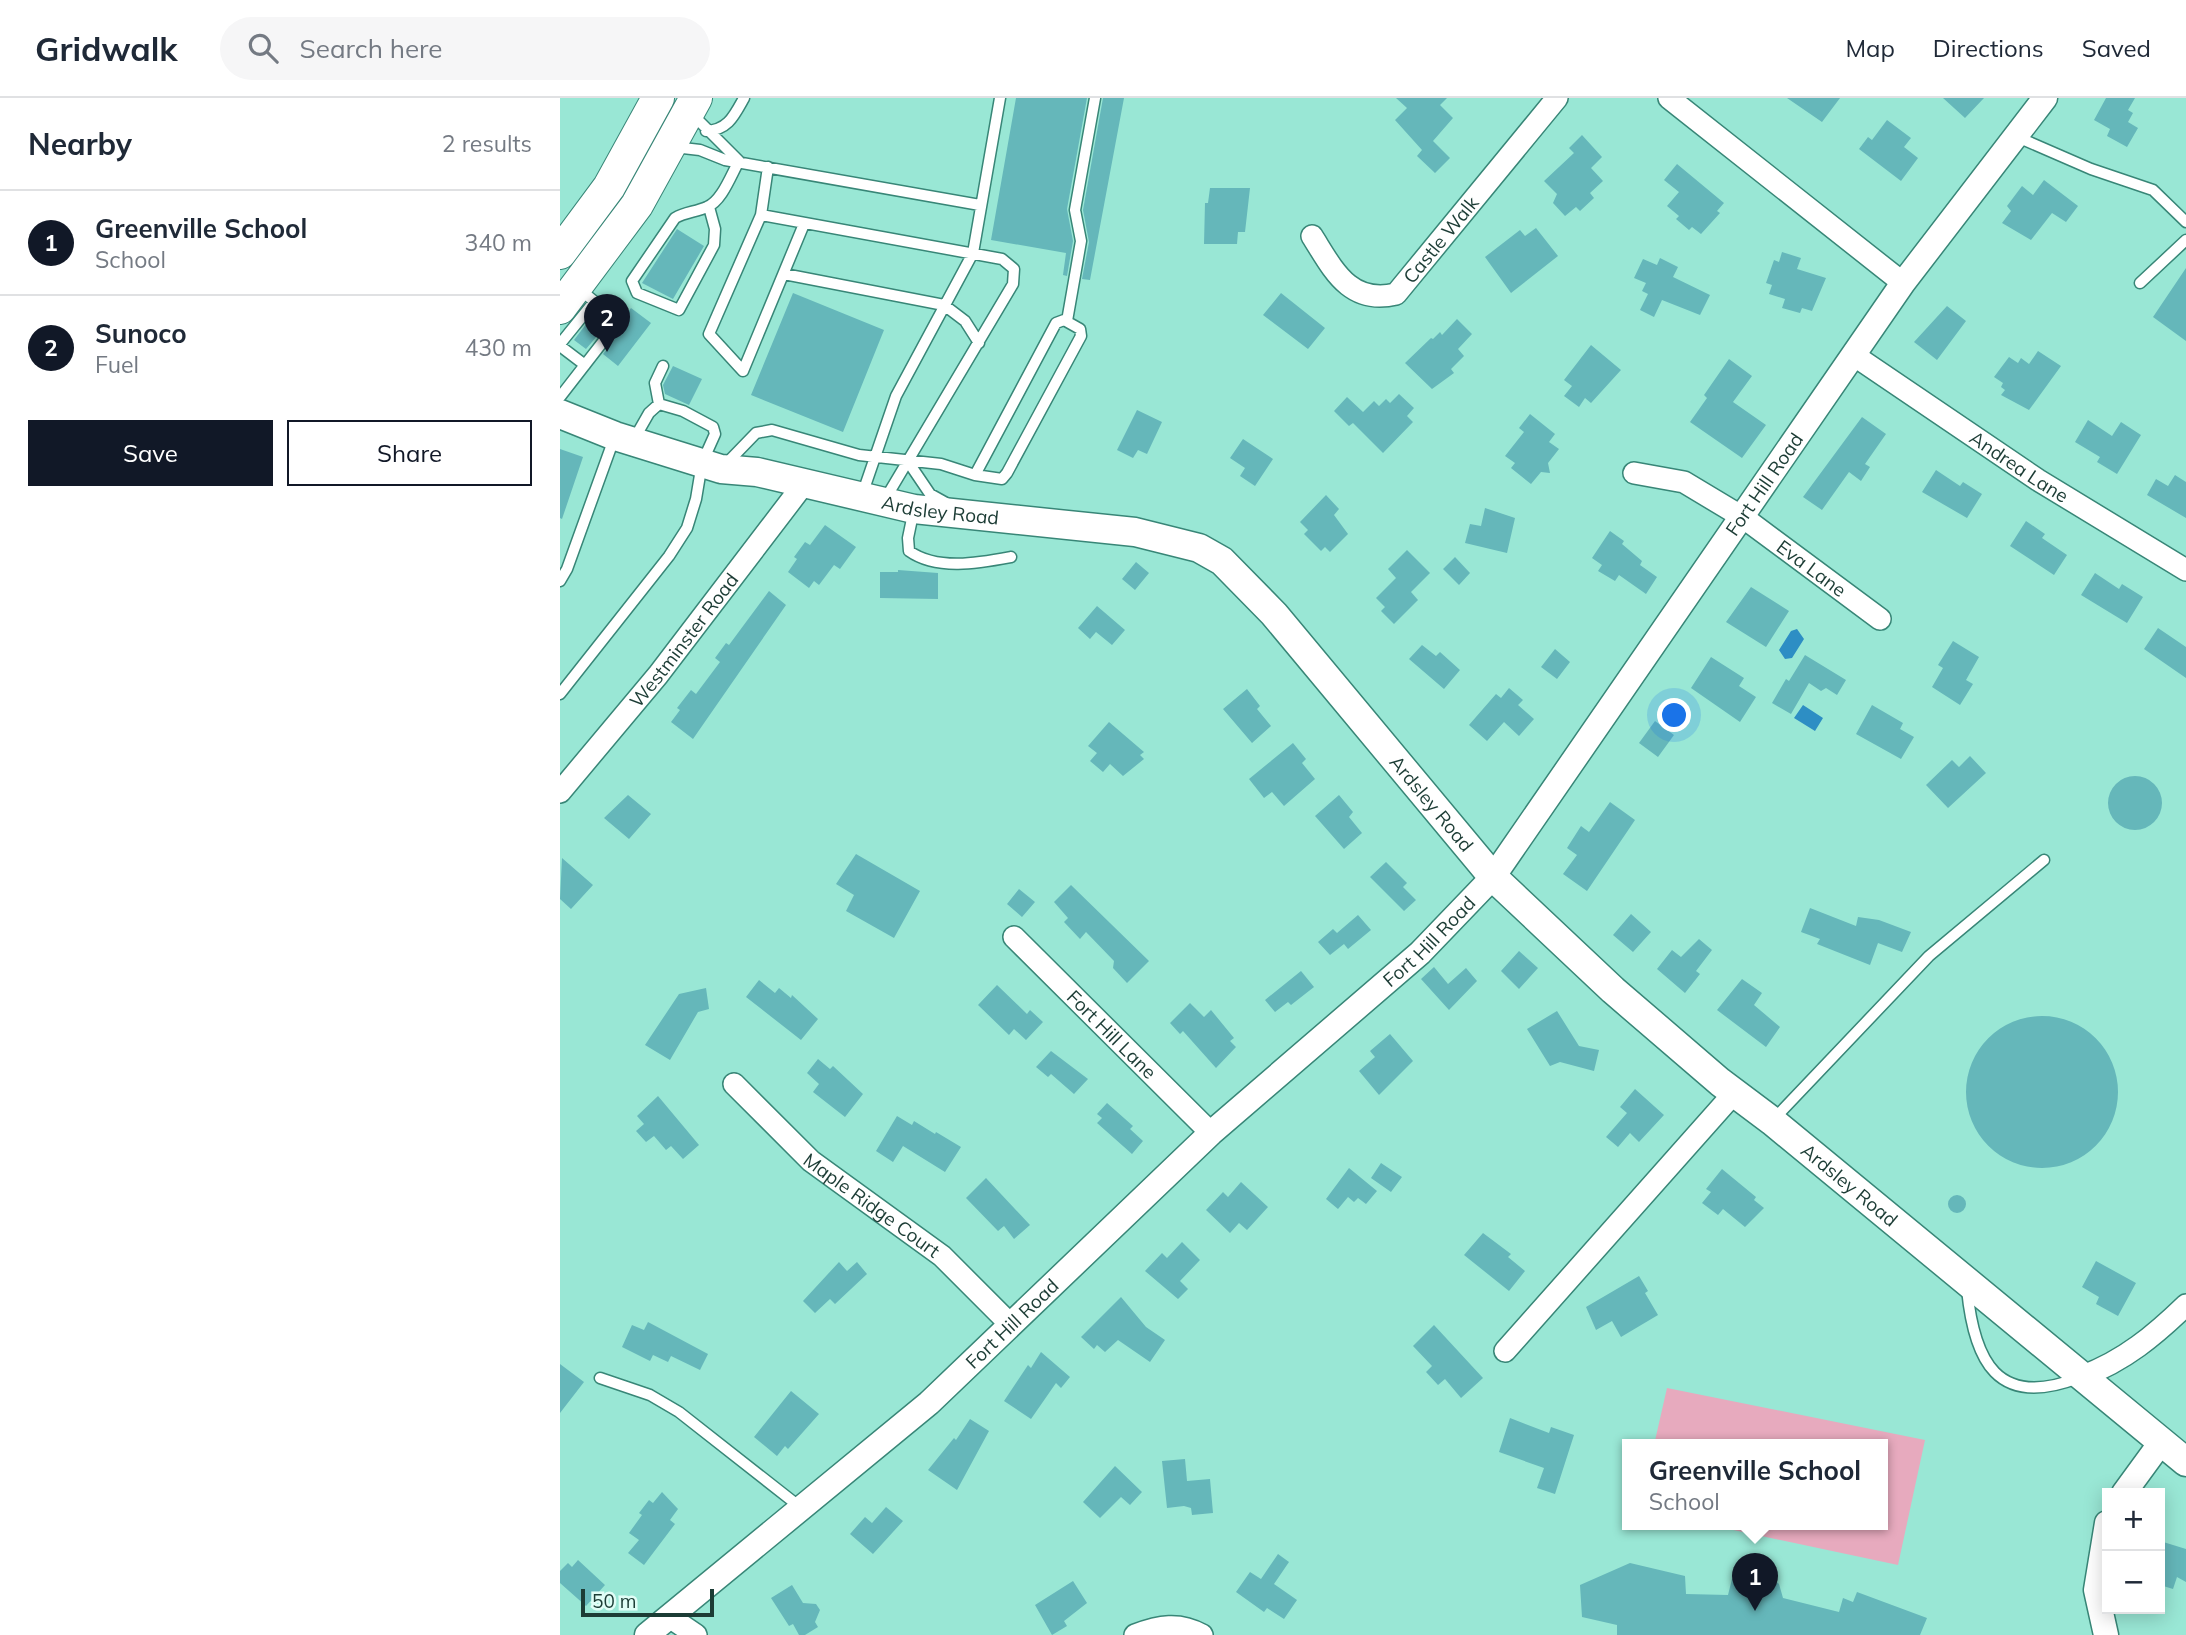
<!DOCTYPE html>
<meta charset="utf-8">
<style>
body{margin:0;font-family:Mulish,sans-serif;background:#f6f6f7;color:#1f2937}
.controls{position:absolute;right:21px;bottom:21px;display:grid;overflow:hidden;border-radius:0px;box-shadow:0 4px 18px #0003}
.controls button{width:63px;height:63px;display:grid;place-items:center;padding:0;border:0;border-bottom:2px solid #e0e1e3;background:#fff;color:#1f2937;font:35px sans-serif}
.scale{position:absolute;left:21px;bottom:18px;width:133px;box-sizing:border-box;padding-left:7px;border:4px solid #1c3c35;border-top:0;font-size:19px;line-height:24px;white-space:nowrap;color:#1c3c35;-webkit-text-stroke:5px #e0fdf6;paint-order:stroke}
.you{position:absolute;left:1115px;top:618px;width:24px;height:24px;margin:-18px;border:5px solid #fff;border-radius:50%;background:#1a73e8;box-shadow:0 0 0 10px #1a73e833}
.badge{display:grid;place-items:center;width:46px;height:46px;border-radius:50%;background:#111827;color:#fff;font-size:23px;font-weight:700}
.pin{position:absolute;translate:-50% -58px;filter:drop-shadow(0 2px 4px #0008)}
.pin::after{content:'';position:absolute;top:37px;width:24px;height:21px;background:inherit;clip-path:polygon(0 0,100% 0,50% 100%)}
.popup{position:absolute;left:1062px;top:1341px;width:266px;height:91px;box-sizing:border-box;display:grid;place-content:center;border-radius:0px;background:#fff;filter:drop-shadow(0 2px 5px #0005);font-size:23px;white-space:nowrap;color:#747a83}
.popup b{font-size:26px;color:#1f2937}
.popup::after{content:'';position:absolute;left:50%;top:100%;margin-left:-14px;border:14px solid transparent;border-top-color:#fff}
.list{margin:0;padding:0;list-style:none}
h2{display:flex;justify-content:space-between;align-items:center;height:91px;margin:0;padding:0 28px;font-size:30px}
h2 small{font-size:23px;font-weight:400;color:#747a83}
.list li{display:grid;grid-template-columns:46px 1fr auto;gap:21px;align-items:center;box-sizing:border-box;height:105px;padding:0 28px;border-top:2px solid #e0e1e3}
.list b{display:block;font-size:26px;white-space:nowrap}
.list p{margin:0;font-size:23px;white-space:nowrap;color:#747a83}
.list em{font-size:23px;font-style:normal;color:#747a83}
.actions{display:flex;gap:14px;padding:21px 28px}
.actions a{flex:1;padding:16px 0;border:2px solid #111827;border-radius:0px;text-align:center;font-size:24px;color:#111827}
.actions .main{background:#111827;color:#fff}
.icon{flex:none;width:38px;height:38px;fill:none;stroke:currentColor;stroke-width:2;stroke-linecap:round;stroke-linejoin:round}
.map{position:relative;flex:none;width:1626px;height:1537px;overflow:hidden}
header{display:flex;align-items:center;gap:42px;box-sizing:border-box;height:98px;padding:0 35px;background:#fff;border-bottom:2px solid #e0e1e3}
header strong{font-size:33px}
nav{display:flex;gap:38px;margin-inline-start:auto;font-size:24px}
.search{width:490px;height:63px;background:#f6f6f7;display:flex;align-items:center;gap:18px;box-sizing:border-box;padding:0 24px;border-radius:38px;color:#747a83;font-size:26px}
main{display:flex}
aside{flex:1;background:#fff}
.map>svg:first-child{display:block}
</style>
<header>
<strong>Gridwalk</strong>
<div class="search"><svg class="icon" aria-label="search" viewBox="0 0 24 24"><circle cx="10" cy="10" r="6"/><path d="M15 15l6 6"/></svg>Search here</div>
<nav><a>Map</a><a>Directions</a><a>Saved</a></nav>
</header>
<main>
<aside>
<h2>Nearby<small>2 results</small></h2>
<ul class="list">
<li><span class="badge">1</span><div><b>Greenville School</b><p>School</p></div><em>340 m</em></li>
<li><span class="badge">2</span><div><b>Sunoco</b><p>Fuel</p></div><em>430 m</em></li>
</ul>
<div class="actions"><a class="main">Save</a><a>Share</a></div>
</aside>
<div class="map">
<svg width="1626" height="1537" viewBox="0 0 1626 1537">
<rect width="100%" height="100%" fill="#99e7d5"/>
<path fill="#e7aabe" d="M1107,1290L1365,1342L1338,1467L1150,1427H1323V1347H1094Z"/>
<path fill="#2d8ec4" d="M1237,531L1244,541L1232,560L1225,561L1219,552L1231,533Z
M1243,607L1263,620L1255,633L1234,620Z"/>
<path fill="#65b7ba" d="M456,0H527L507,111L513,143L507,178L503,177L506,155L431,142Z
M543,0H564L530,182L522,181L529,144L523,112Z
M836,0H887L880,7L893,20L873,43L890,60L875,75L857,58L862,52L835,22L847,10Z
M1227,0H1280L1262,24Z
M1383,0H1424L1405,20Z
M1546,0H1575L1568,12L1573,15L1568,24L1578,30L1567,49L1547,38L1550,31L1534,22Z
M1327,22L1351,40L1344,49L1358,60L1341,83L1299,51L1308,39L1312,42Z
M1022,37L1042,59L1031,70L1043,83L1030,95L1034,100L1020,113L1016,109L1005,118L993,105L997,96L984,83L1014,55L1009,50Z
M1117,66L1164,105L1157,113L1160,115L1141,136L1132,129L1129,132L1116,121L1119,118L1107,108L1119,94L1104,82Z
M1484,82L1518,108L1506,124L1492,115L1471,142L1442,125L1451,113L1447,108L1462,88L1473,97Z
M650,90H690L685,134H678L677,146H644L645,105H648Z
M976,130L998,158L951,195L925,159L960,132L965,138Z
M117,131L144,148L113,201L82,185Z
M1222,154L1241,160L1237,171L1266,180L1252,213L1242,210L1240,215L1222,210L1225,201L1209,196L1212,187L1206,185L1214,162L1219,164Z
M1100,160L1118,169L1113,179L1150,197L1140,217L1102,202L1094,219L1080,212L1088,196L1082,193L1086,185L1074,180L1083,161L1097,167Z
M1626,170V243L1593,219Z
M233,195L324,232L283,334L191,297Z
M721,195L765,230L748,251L703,217Z
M1387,208L1406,223L1377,262L1354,244Z
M71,210L91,225L58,268L43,256L65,228V218Z
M30,221L43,231L26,251L14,242Z
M897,221L912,236L898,251L904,258L891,271L894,275L872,291L845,265L871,240L873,241L880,234L882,237Z
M1031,247L1061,272L1031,305L1025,300L1019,309L1004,298L1012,288L1004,282Z
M1478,253L1501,268L1469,312L1441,297L1445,292L1441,289L1443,285L1434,279L1449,259L1458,265L1461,260L1469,266Z
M1169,261L1192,278L1173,304L1206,327L1182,360L1130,324L1147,300L1144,297Z
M113,268L142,281L129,307L105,296L103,287Z
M839,296L854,310L847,318L853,324L823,355L793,325L789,328L774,313L787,299L803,314L814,303L819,308L826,301L830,305Z
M577,312L602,324L587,356L578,352L573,360L557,352Z
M970,316L995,336L989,344L999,351L988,365L990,375L981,374L971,386L951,370L955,365L945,358L964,334L959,330Z
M1302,319L1326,336L1305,366L1310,369L1301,383L1289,374L1262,412L1243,399Z
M1528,322L1552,338L1561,324L1581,337L1557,376L1537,364L1540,359L1515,344Z
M683,341L713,361L695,388L680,378L685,370L670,360Z
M0,351L23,359L2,421L0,420Z
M1376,372L1400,388L1403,384L1422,396L1407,420L1362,394Z
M1615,377L1626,384V420L1587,397L1596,381L1608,388Z
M766,397L779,411L774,417L788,436L770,454L765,449L761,453L744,436L748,432L740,424Z
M925,410L955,420L947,455L905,445L910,426L921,428Z
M1466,423L1485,436L1482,440L1507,457L1494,477L1450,448Z
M265,427L296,449L280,471L274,467L259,487L254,483L249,490L228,474L237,461L234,459L245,444L250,447Z
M1050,433L1064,443L1062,446L1082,463L1080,467L1097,479L1086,496L1059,477L1055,483L1038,473L1042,467L1032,460Z
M847,452L870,475L851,494L858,502L834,526L821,513L825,509L816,500L836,480L828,471Z
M895,459L910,475L899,487L883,471Z
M576,464L589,475L575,492L562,481Z
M338,472L378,475V501L320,500V474H338Z
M1535,475L1559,491L1562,486L1583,499L1567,525L1521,497Z
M1191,489L1229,513L1206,549L1166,524Z
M209,493L226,507L133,641L111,624L120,612L117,610L131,592L136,596L160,564L155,560L166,545L169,547Z
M537,508L565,532L552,547L536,534L530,541L518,530Z
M1598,530L1626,549V580L1584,551Z
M1393,543L1419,559L1406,582L1413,586L1400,607L1372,589L1383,570L1378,567Z
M862,547L876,558L880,554L900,572L884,591L849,561Z
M995,551L1010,564L997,581L981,569Z
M1245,557L1286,582L1277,597L1266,590L1261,593L1249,585L1231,616L1212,605L1226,581L1229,583Z
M1151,559L1184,580L1179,588L1196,599L1180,624L1131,590Z
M949,590L963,602L958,607L974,621L959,638L944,624L927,643L909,627L936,596L941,600Z
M687,591L700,608L697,611L711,628L692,645L663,611Z
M1312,607L1343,625L1340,631L1354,639L1341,661L1296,636Z
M1095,623L1114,637L1098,659L1079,645Z
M549,624L584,654L580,657L584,661L563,678L550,666L543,674L530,663L537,655L528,648Z
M733,645L746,661L742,665L755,681L724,708L712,694L704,700L689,681Z
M1410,658L1426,675L1388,710L1366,687L1392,662L1399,669Z
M1548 705a27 27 0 1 1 54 0a27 27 0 1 1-54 0Z
M68,697L91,716L69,741L44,720Z
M779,697L793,714L789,719L802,735L784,751L755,718Z
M1050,704L1075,722L1027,793L1003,776L1017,757L1007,750L1021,728L1029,734Z
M296,756L360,793L334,840L286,813L294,797L276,786Z
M2,760L33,787L11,811L0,801Z
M826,764L847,785L843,789L856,802L844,813L810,779Z
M511,787L589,863L567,885L553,870L554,863L526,834L520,841L504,824L508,820L494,804Z
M459,791L475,804L462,819L447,806Z
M1250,810L1296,828L1298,819L1319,822L1351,834L1342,854L1318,845L1310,867L1257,846L1260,841L1241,834Z
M1071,816L1091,834L1073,854L1053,837Z
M798,817L811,832L788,851L784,846L770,857L758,844L773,831L777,835Z
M1139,841L1152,852L1136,873L1140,876L1125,895L1097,871L1112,852L1121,859Z
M959,853L978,870L959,891L941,873Z
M874,869L888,886L906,870L917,883L889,912L861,881Z
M741,873L754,889L731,907L728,904L715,914L705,902Z
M1182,881L1202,895L1194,907L1220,929L1206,949L1157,912Z
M199,882L215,895L219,890L231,900L232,897L258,921L241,942L186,899Z
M437,887L467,916L470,912L483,924L466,942L454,931L449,937L418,907Z
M146,890L149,911L138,914L110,962L85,947L119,896Z
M630,905L644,919L651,912L674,940L670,943L676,949L656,970L623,933L620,936L610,925Z
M997,913L1019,948L1039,952L1034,973L1000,964L990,968L967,931Z
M1406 994a76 76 0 1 1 152 0a76 76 0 1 1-152 0Z
M830,936L853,963L819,997L799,973L815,959L810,953Z
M491,953L528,981L514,996L491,976L488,979L476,969Z
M258,961L270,971L273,968L303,996L285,1019L253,994L259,986L247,975Z
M1075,991L1104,1017L1079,1044L1070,1035L1058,1049L1046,1039L1067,1015L1060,1009Z
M98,998L139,1047L123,1061L111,1048L106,1052L94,1038L86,1044L76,1033L84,1026L77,1018Z
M547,1005L573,1028L570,1031L583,1043L572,1056L537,1025L542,1020L537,1016Z
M337,1018L352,1027L354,1023L375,1036L376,1034L401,1049L385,1074L343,1048L333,1064L316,1053Z
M821,1065L842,1079L831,1094L811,1080Z
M789,1070L817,1093L806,1106L798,1100L794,1104L788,1099L778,1111L766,1101Z
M1162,1071L1196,1099L1194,1102L1204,1110L1185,1129L1163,1111L1158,1117L1142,1105L1151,1094L1146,1091Z
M426,1080L470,1127L454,1141L444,1128L438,1133L406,1100Z
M681,1084L708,1109L687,1132L679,1125L670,1135L646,1112L663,1094L668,1099Z
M1388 1106a9 9 0 1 1 18 0a9 9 0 1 1-18 0Z
M923,1135L951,1156L948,1159L965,1173L949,1193L904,1157Z
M622,1144L640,1162L620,1183L628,1191L618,1201L585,1173L602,1155L607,1160Z
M1536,1163L1576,1185L1558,1218L1536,1206L1539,1199L1522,1189Z
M279,1164L287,1173L297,1164L307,1176L275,1206L270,1201L255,1215L243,1203Z
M1079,1178L1088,1193L1085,1195L1098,1217L1061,1239L1052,1223L1036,1232L1026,1209Z
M561,1199L586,1229L605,1242L590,1264L558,1242L545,1254L537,1247L534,1251L521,1239Z
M88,1224L148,1256L140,1272L111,1258L108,1264L93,1257L90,1263L62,1249L72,1227L84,1232Z
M874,1227L923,1280L901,1300L885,1281L878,1287L866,1274L872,1268L853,1248Z
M481,1254L510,1279L501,1290L496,1285L471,1321L444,1303L468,1267L471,1270Z
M0,1266L24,1284L0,1315Z
M231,1293L259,1316L228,1351L225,1348L217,1358L194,1339Z
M950,1320L989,1335L991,1329L1014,1337L995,1396L977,1390L984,1370L939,1354Z
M410,1321L429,1333L397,1392L368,1372L394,1340L396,1342Z
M625,1361L627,1383L650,1381L653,1415L632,1417L631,1410L624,1408L607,1410L602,1363Z
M555,1368L582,1394L570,1407L561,1399L540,1420L523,1404Z
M102,1394L118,1411L110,1422L115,1426L84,1467L68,1455L79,1442L69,1435L82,1417L79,1415L89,1402L93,1405Z
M326,1409L343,1423L313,1456L290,1436L305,1419L312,1425Z
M1600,1443L1626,1451V1484L1617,1479L1613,1491L1600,1487Z
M718,1456L729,1464L714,1486L737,1502L724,1521L707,1510L704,1514L676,1494L690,1474L701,1481Z
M18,1462L45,1487L26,1508L0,1485V1473L8,1465L12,1469Z
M1070,1465L1125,1478L1126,1496L1168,1497L1172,1481L1181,1475L1210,1478L1219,1486L1223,1500L1279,1514L1283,1500L1293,1504L1297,1494L1367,1520L1360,1537H1057V1527L1022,1519L1020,1487Z
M513,1483L527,1505L504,1523L507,1528L492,1537L475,1507Z
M232,1487L243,1505L256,1506L260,1512L255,1524L258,1529L245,1537H239L233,1526L229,1528L211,1500Z"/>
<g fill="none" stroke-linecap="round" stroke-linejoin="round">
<defs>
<path id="service" d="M132,16L179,63
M146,33C168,32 174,18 184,0
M1455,38L1531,71L1593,92L1626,124
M114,49L140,52L165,62L420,107
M208,69L201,117L442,161L454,171L453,186L324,403
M149,109L155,131L154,147L119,212L77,195L72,183L115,120C125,114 136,114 147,109C162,103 171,77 179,63
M201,117L149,236L183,273L244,126
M224,176L384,207L405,223L419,245
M1580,185L1626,142
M504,222L520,231L521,238L447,375L442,381L415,377L496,225Z
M507,223L521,143L515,112L535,0
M0,246L34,204
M0,248L25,267
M0,299L59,223L19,191
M99,306L95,285L103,268
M349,365L370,396L388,406
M165,367L196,335L212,332L299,357L381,366L415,377
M302,397L336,298L413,155L440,0
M354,411L348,440L349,453C377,473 419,465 451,459
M0,483L7,471L55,338
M0,596L109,458L127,430L136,401L142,365L155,336L153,329L123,313L99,306L89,315L73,343
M1213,1022L1369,858L1484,762
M1407,1191C1414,1263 1437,1311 1518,1280
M40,1280L90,1297L119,1314L240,1409"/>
<g id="minor">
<path d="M1109,0L1343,185"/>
<path id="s1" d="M752,138C773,171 789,207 836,196L997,0"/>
<path id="s2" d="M1295,258L1478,382L1626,472"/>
<path id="s3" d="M1074,375L1124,384L1184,420L1320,521"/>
<path id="s4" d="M0,694L98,577L243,387"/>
<path id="s5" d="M454,839L651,1035"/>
<path id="s6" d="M174,986L251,1063L382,1158L451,1227"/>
<path d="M945,1253L1175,994"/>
<path d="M1523,1278C1564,1263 1595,1237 1626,1207"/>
<path d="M111,1520L136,1537"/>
<path d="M575,1537C599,1528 619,1524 642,1537"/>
</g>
<g id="tertiary">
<path d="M1564,1395L1602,1343"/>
<path id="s7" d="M87,1537L369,1305L651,1035L860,855L933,779L1343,185L1485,0"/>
<path d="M1546,1537L1536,1492L1547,1425"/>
</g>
<g id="secondary">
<path id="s8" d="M0,316L55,338L161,371L197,374L354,411L575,434L639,450L662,463L714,516L933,779L1053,892L1160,984L1212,1023L1626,1364"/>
</g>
<path id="primary" d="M0,155L49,89L98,0
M0,210L77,107L136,0"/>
</defs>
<use href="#service" stroke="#388677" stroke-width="13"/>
<use href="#minor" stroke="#388677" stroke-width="24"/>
<use href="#tertiary" stroke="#388677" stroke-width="27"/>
<use href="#secondary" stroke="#388677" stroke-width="31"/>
<use href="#primary" stroke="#388677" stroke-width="34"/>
<use href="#service" stroke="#fff" stroke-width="10"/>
<use href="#minor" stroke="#fff" stroke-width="21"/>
<use href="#tertiary" stroke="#fff" stroke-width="24"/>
<use href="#secondary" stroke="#fff" stroke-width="28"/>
<use href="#primary" stroke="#fff" stroke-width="32"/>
</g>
<g text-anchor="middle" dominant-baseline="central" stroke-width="6" stroke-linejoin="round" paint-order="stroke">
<g font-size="19" fill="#1c3c35" stroke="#e0fdf6">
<text stroke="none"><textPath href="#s1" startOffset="182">Castle Walk</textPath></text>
<text stroke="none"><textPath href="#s2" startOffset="198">Andrea Lane</textPath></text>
<text stroke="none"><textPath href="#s7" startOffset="1614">Fort Hill Road</textPath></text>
<text stroke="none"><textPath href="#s8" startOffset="394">Ardsley Road</textPath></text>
<text stroke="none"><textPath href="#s3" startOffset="205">Eva Lane</textPath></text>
<text stroke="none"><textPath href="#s4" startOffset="196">Westminster Road</textPath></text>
<text stroke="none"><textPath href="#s8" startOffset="1003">Ardsley Road</textPath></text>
<text stroke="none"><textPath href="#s7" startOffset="1046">Fort Hill Road</textPath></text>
<text stroke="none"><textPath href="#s5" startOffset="138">Fort Hill Lane</textPath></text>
<text stroke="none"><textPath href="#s8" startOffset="1570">Ardsley Road</textPath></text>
<text stroke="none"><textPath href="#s6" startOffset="184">Maple Ridge Court</textPath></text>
<text stroke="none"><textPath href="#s7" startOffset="480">Fort Hill Road</textPath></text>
</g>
</g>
</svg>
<div class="controls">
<button>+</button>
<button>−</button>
</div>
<div class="scale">50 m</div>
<div class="you"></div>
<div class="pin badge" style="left:1195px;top:1513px">1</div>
<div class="popup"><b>Greenville School</b>School</div>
<div class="pin badge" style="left:47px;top:254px">2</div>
</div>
</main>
